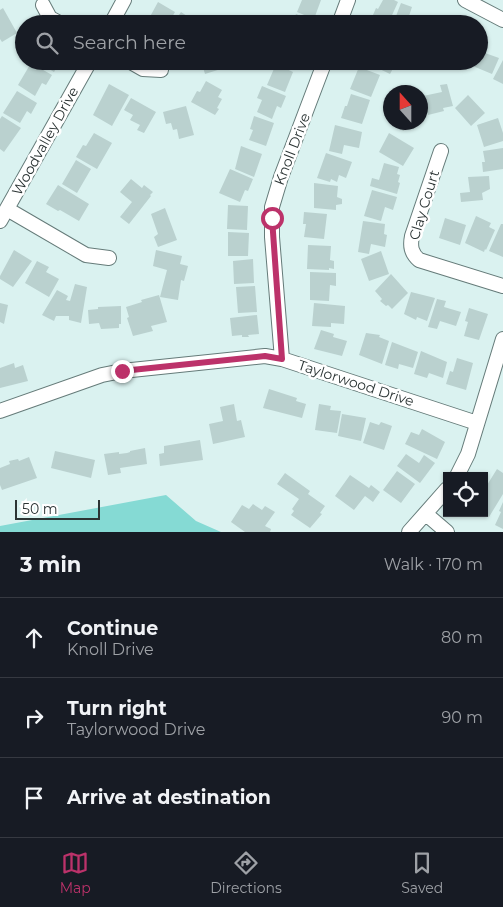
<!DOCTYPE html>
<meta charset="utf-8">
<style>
body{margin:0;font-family:Montserrat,sans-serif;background:#20242c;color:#f1f3f6}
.controls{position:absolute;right:15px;bottom:15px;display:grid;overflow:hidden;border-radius:0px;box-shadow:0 1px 4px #0004}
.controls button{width:45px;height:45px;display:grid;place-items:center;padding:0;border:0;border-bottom:1px solid #363941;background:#171b24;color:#f1f3f6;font:25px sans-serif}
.compass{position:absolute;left:383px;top:85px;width:45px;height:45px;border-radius:50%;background:#171b24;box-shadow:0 1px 4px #0004;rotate:339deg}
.scale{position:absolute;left:15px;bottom:12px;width:85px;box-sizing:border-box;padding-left:5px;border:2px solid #2b3434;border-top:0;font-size:14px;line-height:18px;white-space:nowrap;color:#2b3434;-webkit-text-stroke:4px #fff;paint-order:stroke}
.stop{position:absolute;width:15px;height:15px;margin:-11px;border:4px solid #bc326a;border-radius:50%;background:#fff}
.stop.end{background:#bc326a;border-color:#fff;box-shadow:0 1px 5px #0008}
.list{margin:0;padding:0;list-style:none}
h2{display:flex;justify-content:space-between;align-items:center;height:65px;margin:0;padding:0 20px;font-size:21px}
h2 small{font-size:16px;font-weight:400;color:#9ea1a6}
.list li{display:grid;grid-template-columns:32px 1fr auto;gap:15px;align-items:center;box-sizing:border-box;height:80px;padding:0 20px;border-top:1px solid #363941}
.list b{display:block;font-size:19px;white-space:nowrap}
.list p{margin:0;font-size:16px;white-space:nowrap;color:#9ea1a6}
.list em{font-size:16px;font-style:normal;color:#9ea1a6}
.icon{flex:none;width:28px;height:28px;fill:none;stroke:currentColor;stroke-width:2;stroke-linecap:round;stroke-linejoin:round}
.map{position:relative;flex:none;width:503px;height:532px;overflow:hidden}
.search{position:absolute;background:#171b24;box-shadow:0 1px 4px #0004;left:15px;right:15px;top:15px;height:55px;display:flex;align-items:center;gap:12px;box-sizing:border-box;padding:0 18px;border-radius:28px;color:#9ea1a6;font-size:19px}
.sheet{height:305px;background:#171b24}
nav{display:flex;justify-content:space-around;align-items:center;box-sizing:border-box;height:70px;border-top:1px solid #363941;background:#171b24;font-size:14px;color:#9ea1a6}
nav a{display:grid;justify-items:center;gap:2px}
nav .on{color:#bc326a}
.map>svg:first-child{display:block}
</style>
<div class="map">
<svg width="503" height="532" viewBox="0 0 503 532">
<rect width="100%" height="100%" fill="#daf2f0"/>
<path fill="#85dad4" d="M166,495L196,521L221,532H0V526Z"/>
<path fill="#bad1cf" d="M302,0H321L314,19L297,12Z
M383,0H394L398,2L388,24H374L370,22L376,8L378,9Z
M158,2L175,12L168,24H146Z
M401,3L412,7L409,16L422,20L420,24H393Z
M3,8L17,33L2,42L0,39V10Z
M181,12L199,24H173Z
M296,14L312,21L311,24H292Z
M425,16L446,23V24H423Z
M479,41L488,45L485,53L499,58L492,74L468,64L469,61H479Z
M503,60V84L493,79Z
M46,61H60L54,72L44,66Z
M201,61H222L224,68L205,74Z
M278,61H299L296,68Z
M363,61H397L390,74Z
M31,63L52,75L46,85L42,83L35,96L18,85Z
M276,64L293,72L285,92L267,85Z
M359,67L380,75L371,97L350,89Z
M206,81L222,90L218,97L222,99L217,108L219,109L215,115L191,102L197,91L200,92Z
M109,84L129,95L112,126L93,115Z
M447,84L453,106L443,108L444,111L428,115L423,96L442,92L440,85Z
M262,86L286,96L281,108L277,106L272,119L257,112L262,100L257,98Z
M17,91L37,103L31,114L27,111L20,123L3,113Z
M351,94L370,100L362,124L341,118L345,106H347Z
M468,95L485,113L471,126L455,108Z
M131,98L156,112L144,133L137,130L140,125L130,120L133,115L124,110Z
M186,106L194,135L179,139L177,129L173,130L171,123L166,124L163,112Z
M2,116L21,128L4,152L0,149V119Z
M254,116L274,123L266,146L249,140L253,130L250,129Z
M498,118L503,133V141L484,147L477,125Z
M397,122H416L403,131Z
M335,125L362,132L359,148L344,145L342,154L329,151Z
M94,133L112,143L97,169L76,157L83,145L86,146Z
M389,133L414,148L403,166L379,152Z
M241,146L262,154L254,177L235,169Z
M503,148V169L483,172L482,162H485L483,151Z
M326,153L352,162L346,178L339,175L337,182L331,179L330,182L317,178Z
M76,160L91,169L77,193L62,184Z
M384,163L399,167L397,174L400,175L398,182L400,183L397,194L370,186L372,178L379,180Z
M230,169L253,179L248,191L245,190L240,202L219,193Z
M489,176L490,189L482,193L483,200L461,202L460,193L470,192L468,177Z
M131,179L142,188L144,185L153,192L150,195L151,196L129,224L120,217L132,202L120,192Z
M314,183L338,186L337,197L342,199V204L336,205V210L314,208Z
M58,185L89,204L79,221L60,210L58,211L46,204Z
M372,190L397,197L393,210L385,207L381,221L364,216Z
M228,205L248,206L247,230L227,229Z
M165,208L177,240L158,247L154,237L158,234L151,214Z
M304,212L327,214L324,239L304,237L306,224H303Z
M476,216L491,223L489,227L495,230L486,250L485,249L484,252L465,243Z
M445,218L466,225L460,245L439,238Z
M363,221L385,224L384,234L387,235L385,247L371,244L369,254L358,252Z
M501,224H503V257L489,251Z
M228,232L249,233L248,256H228Z
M308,245L331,246L330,260L334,261V269L329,268V270L307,269Z
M14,250L32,261L13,287L0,279V276Z
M156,250L182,256L180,264L188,266L184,281L181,280L178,300L160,297L167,270L153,266Z
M381,251L389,274L369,281L361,259Z
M253,259L254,283L234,284L233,261Z
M37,261L49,267L46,272L59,279L49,297L25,283Z
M310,272L336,273V286L330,285L329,301L310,300Z
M391,274L408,293L392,309L388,305L386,306L380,301L382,299L375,291Z
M75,284L87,287L81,323L69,320V316H56L54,321L42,315L57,290L68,296L66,300L70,301Z
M255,286L257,312L238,313L236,287Z
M411,292L435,298L427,321L417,317L416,320L404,314Z
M159,295L167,322L151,326L153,331L133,336L127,318L129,317L126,307L142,302L141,300Z
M437,299L446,301L444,307L461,312L456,326L440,321L437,329L428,327Z
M0,303L8,305L4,324L0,322Z
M314,303L345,306L344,324L331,323V327L312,326Z
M121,306V324H119V328L101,329L99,323L89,324L88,310L98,309V307Z
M469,308L488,314L479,340L464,336L468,322L465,321Z
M257,315L259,334L248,335L249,337H242V335L232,336L230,318Z
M321,330L334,334L333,337L347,341L342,356L314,349Z
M366,333L380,335L379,337L389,341L382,364L359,355Z
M392,342L418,352L413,368L399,364L398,369L385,365Z
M421,351L447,362L443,378L429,373L427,378L414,374Z
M457,358L473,363L466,390L446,384L450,371L453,372Z
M14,363L15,368L23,365L28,381L0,388V368Z
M269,389L297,398L296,401L306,404L302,418L263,408Z
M234,404L237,421L241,420L245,437L213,444L209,424L223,421L220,407Z
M319,404L331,406L330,410L341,411L337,433L315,430Z
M342,414L366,418L361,441L338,436Z
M370,422L379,425L381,422L392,426L384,450L363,443Z
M422,429L445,442L437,459L405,444L411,432L419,435Z
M200,440L203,460L160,466L159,454L164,453V446Z
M145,448L147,464L120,468L121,473L108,475L104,454L119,452V454L127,453L130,452V451Z
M55,451L95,460L91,478L51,468Z
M406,454L419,463L424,455L435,463L420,483L397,466Z
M29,457L37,478L2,490L0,485V468L10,464L9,461L18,459L19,461Z
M497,469L503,473V494L489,517L484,514V490Z
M397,471L415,484L401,503L383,490Z
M285,473L310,491L308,494L325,506L320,513L322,514L310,528L291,515L294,511L292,509L299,499L277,484Z
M350,475L369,488L371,485L380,492L373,502L365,496L354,510L335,496Z
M503,502V529L495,525L501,512L499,511Z
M253,504L262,510L265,506L275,512L265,526L271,529L270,532H245L231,522L242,505L249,509Z"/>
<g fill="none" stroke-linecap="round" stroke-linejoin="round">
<defs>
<path id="minor" d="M465,0L503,20
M43,5L50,18L61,24
M111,24L124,0
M339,24L348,0
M129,61L143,69L161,70
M441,151L412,236C410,246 411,253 419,260L503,286
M7,209L86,255L109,258
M0,221L90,61
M282,359L272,237V207L281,177L325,61
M0,411L102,375L122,371L265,356L282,359L477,423
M457,476L468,454L503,339
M426,514L447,532
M409,532L447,489"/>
</defs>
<use href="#minor" stroke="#657b79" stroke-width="16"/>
<use href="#minor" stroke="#fff" stroke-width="14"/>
</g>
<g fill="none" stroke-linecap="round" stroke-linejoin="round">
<path stroke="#bc326a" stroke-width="6" d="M122,371L265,356L282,359L272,218"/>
</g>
<g text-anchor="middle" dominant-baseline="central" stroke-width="5" stroke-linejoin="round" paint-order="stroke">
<g font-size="14" fill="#2b3434" stroke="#fff">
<text transform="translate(45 141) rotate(-61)">Woodvalley Drive</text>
<text transform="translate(292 149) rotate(-69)">Knoll Drive</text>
<text transform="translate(424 205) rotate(-73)">Clay Court</text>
<text transform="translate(356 383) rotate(18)">Taylorwood Drive</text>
</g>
</g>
</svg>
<div class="controls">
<button><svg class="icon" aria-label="locate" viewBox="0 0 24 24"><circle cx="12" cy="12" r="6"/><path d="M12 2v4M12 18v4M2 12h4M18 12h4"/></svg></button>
</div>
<svg class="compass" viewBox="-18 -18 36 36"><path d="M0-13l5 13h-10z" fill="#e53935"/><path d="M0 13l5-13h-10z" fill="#9ea1a6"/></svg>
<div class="scale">50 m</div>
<div class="stop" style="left:272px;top:218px"></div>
<div class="stop end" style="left:122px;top:371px"></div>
<div class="search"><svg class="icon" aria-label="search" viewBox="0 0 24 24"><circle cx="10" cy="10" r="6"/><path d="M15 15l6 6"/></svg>Search here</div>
</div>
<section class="sheet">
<h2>3 min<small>Walk · 170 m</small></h2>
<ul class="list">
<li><svg class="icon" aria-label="ahead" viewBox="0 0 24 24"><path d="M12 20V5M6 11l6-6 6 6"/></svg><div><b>Continue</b><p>Knoll Drive</p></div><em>80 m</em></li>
<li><svg class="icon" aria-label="right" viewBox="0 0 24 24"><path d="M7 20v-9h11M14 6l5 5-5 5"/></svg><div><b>Turn right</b><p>Taylorwood Drive</p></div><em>90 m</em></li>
<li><svg class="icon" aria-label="arrive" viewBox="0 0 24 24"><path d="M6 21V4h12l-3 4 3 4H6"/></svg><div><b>Arrive at destination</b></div></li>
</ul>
</section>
<nav>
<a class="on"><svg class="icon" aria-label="map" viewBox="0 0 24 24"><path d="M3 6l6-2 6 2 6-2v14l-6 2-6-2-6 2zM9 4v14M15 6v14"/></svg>Map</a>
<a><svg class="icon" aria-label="directions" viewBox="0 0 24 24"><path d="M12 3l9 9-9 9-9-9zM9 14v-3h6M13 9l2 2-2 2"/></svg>Directions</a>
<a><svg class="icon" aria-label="saved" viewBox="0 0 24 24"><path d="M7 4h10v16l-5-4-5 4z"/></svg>Saved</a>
</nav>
